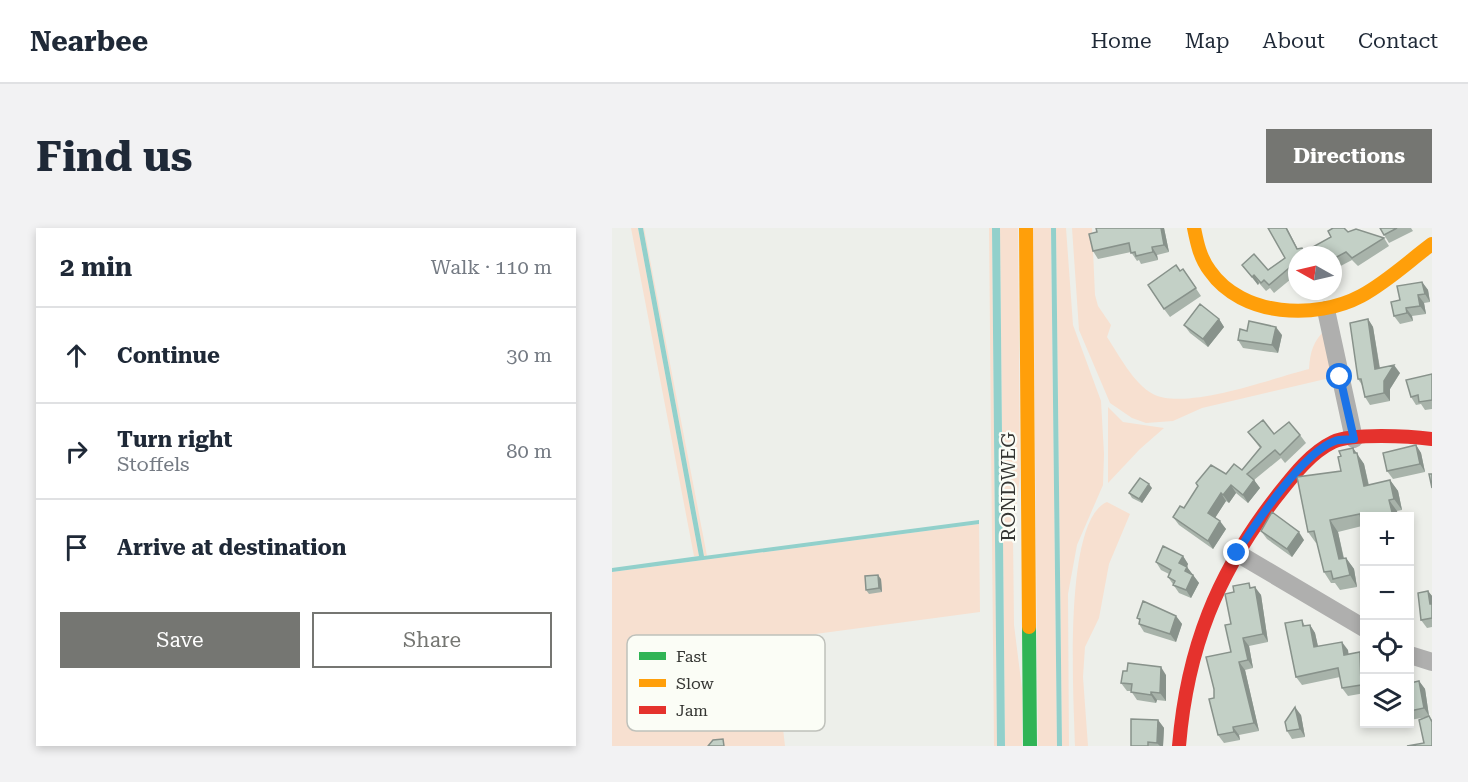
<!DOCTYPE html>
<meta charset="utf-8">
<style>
body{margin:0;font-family:"Roboto Serif",serif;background:#f2f2f3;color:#1f2937}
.controls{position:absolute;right:18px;bottom:18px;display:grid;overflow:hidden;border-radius:0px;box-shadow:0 3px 9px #0003}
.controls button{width:54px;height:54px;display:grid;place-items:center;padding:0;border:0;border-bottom:2px solid #e0e1e3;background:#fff;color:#1f2937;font:30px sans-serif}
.compass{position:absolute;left:676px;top:18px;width:54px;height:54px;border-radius:50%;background:#fff;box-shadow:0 3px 9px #0003;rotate:278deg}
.stop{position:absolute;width:18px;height:18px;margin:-14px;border:4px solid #1a73e8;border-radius:50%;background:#fff}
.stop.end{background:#1a73e8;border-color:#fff;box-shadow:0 2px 6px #0008}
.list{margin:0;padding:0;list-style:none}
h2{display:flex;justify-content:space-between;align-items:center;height:78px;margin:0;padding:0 24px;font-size:26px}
h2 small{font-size:20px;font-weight:400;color:#747a83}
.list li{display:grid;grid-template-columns:39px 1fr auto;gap:18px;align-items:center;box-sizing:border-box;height:96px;padding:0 24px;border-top:2px solid #e0e1e3}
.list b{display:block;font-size:22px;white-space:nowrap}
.list p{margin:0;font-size:20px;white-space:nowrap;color:#747a83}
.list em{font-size:20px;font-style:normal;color:#747a83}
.actions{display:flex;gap:12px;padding:18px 24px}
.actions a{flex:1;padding:14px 0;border:2px solid #757672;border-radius:0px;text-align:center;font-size:21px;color:#757672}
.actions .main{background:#757672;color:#fff}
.icon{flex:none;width:33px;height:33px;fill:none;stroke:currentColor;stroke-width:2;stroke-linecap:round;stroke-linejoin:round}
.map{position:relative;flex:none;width:820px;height:518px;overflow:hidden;border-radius:0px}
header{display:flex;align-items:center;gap:36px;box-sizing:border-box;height:84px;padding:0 30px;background:#fff;border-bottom:2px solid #e0e1e3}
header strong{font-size:28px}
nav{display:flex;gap:33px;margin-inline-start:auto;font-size:21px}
.intro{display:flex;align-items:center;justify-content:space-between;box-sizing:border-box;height:144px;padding:0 36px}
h1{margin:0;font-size:42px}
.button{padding:15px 27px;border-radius:0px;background:#757672;color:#fff;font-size:21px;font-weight:700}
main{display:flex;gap:36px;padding:0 36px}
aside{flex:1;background:#fff;border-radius:0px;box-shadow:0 3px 9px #0003}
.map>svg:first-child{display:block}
</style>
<header>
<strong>Nearbee</strong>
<nav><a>Home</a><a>Map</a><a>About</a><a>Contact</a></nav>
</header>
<div class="intro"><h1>Find us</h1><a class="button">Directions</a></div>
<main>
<aside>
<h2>2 min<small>Walk · 110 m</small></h2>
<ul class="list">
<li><svg class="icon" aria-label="ahead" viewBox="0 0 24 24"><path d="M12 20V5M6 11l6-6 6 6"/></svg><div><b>Continue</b></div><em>30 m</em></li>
<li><svg class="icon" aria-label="right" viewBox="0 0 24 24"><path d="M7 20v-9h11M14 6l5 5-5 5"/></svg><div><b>Turn right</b><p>Stoffels</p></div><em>80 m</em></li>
<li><svg class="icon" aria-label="arrive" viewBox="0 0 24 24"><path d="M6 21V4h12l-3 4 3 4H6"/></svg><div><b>Arrive at destination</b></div></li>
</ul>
<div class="actions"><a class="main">Save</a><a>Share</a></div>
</aside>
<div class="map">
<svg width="820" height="518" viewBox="0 0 820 518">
<rect width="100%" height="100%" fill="#edefea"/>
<path fill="#f7e0d0" d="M19,0H26L87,328H82Z
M31,0H32L95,328H92Z
M377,0H380L385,518H382Z
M388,0H406L408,247L401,307L402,397L410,461V518H393Z
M421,0H439L445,518H426Z
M444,0H454L461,97L489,173L492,226L491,257L465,317L456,366L457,518H450Z
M460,0H480L483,67L486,78L499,97L495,109C507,127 521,155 541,166C573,183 661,150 697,141C698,124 701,113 714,101L722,149L590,180L561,193L534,195L520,190L498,175L467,102Z
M496,179L511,194L552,200L528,221L496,255Z
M495,274L518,286L497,336L487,390L473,419L471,449L476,518H463C462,474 450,292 495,274Z
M367,296L368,384L181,409L190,469L168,474L173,518H0V344Z"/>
<path fill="#92d0cb" d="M26,0H31L92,328L367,292V296L0,344V340L87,328Z
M380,0H388L393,518H385Z
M439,0H444L450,518H445Z"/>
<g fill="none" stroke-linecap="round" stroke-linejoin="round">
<path stroke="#afafae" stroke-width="18" d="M714,82L742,211
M625,325L752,400
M798,427L820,434"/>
<path stroke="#30b455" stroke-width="14" d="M417,399L418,518"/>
<path stroke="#ff9f0a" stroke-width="14" d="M414,0L417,399
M582,0C585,15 588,30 598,43C630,89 704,92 749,68C775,54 797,33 820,16"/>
<path stroke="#e5322d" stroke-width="14" d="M567,518C575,421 605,345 665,268C680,249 698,225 721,214C740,205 798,208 820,211"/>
</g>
<path fill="#a8b3aa" d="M552,0L557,24L545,27L546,32L529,36L527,32L525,33L519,24L486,31L481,23L485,4Z
M768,0H799L801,3L777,15Z
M736,4L772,10L777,18L746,38L740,32L721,42V27H685V46L662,65L658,60L654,63L647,55L646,57L630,37L656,42L686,20L692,24Z
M571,41L589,68L558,89L552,81L568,43Z
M810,54L816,62L818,74L812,75L814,86L800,88L801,93L788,96L782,88L788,72Z
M607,91L612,99L596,119L578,105L572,97Z
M756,91L761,99L768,140L788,145L778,161V173L758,177L753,169L750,157L746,151Z
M635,103L670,107L666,125L631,120L626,112Z
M820,146V181L813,182L809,176L804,177L799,169Z
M636,204L688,207L694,215L673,235L669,230L642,252L648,260L636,275L624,265L617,275L614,273L603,290L614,301L601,321L567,297L561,289L572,280L586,259L584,255L614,246L630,242L648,220Z
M804,217L809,225L813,244L781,251L775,243Z
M741,220L752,236L757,257L778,252L786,263L790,282L785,283L786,288H753L750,298L726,304L732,330H734L742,341L745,359L728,362L723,355H719L712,344L705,315H704L696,304L729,243V228Z
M540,260L530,275L520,270L517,265Z
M649,303L692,312L680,329L655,311Z
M571,328L576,336L575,339L587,355L579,370L567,365L556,349L557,346L549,342L544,334Z
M269,351L270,364L257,366L254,362Z
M640,359L649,367L656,414L637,418L641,440L633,442L647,503L627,507L628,512L612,515L606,507L602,470L619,424Z
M816,363L820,368V399L815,400L809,392Z
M564,388L570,396L564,414L532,404L527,396L528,393L525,390Z
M690,392L693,398L698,397L703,405L706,419L736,422V427L748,424L753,431V465L736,468L730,460L728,449L690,457L684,449Z
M554,447V473L545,472L544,475L525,472L519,463H515L509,455Z
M798,452L799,455L807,453L813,461L817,488L820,492V518L812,515L815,489L798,492Z
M689,487L693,509L680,511L675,503Z
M546,492L552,500L551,518H519Z"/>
<path fill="#88928b" d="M549,0H552L557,24L552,17Z
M674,0H675L689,27L685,21Z
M540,19L545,27L546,32L541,24Z
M642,47L647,55L646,57L640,49Z
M810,54L816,62L818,74L813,66Z
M806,67L812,75L814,86L808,78Z
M794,80L800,88L801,93L795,85Z
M607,91L612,99L596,119L591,111Z
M756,91L761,99L769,149L763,141Z
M664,99L670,107L666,125L660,117Z
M782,137L788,145L778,161V173L772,165V153Z
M804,217L809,225L813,244L808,236Z
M741,220L752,236L759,269L752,258Z
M642,252L648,260L636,275L631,267Z
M778,252L786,263L790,282L782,271Z
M537,256L540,260L530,275L527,271Z
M619,257L624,265L617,275L611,267Z
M609,265L614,273L601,293L596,285Z
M777,272L785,283L786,288H781Z
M718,292L726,304L734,342L727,331Z
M608,293L614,301L601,321L596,313Z
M687,304L692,312L680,329L675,321Z
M571,328L576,336L573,343L567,335Z
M734,330L742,341L745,359L738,347Z
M575,339L581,347L573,343Z
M266,347L269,351L270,364L267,360Z
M581,347L587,355L579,370L574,362Z
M643,359L649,367L656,414L651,406Z
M816,363L820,368V378L818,376Z
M564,388L570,396L564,414L558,406Z
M698,397L703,405L708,427L702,419Z
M631,410L637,418L641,440L636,432Z
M730,414L736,422L738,435L732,427Z
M748,424L753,431V461L749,457Z
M627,434L633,442L647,503L642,495Z
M549,439L554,447V473L548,465Z
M807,453L813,461L817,488L812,480Z
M539,464L545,472L544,475L539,467Z
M683,479L689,487L693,509L688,501Z
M546,492L552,500L551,518H548L545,515Z
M621,499L627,507L628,512L622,504Z"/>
<path fill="#c3d0c6" stroke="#88928b" stroke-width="1.5" d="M484,0H549L552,17L540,19L541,24L524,28L523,24L519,25L517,15L481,23L477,6L485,4Z
M656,0H674L685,21L690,20L692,24L719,9L716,3L721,0H732L736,4L744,1L772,10L740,30L734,24L721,31V27H685V40L683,35L657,57L652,52L649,55L642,47L640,49L630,37L642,26L656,42L673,30Z
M768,0H785L772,7Z
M564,37L568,43L571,41L584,60L552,81L536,57Z
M810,54L813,66L806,67L808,78L794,80L795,85L782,88L779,74L788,72L785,58Z
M588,76L607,91L591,111L572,97Z
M756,91L763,141L782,137L772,153V165L753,169L749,151H746L738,95Z
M637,93L664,99L660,117L626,112L628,101L635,103Z
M820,146V172L807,174L806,167L799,169L794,152Z
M651,192L662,206L677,194L688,207L668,227L663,222L635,246L642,252L631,267L619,257L611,267L609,265L596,285L608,293L596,313L561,289L568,278L572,280L586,258L584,255L599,237L614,246L622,236L630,242L649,219L636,204Z
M804,217L808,236L775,243L771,225Z
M741,220L742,225H745L752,258L778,252L782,271L777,272L781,288H753V309L748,286L718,292L727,331L734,330L738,347L721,351L719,343L712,344L702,303L696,304L685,249L729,243L726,229L729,228L727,223Z
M817,246H820V260Z
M528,250L537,256L527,271L517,265Z
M660,284L687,304L675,321L649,303Z
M551,318L571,328L567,335L575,339L573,343L581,347L574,362L561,357L563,353L556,349L559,342L544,334Z
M266,347L267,360L254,362L253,348Z
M637,355L638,360L643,359L651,406L631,410L636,432L627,434L642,495L621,499L622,504L606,507L597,471L602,470V461L594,429L619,424L613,397L619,396L613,366L622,364L621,358Z
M816,363L818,376H820V390L809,392L806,365Z
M531,373L564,388L558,406L527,396L528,391L525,390Z
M690,392L691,398L698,397L702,419L730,414L732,427L748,424L749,457L730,460L726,440L684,449L673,395Z
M516,435L549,439L548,465L539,464V467L519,464L520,456L509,455L511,443H515Z
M807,453L812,480L798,483V455Z
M683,479L688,501L675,503L673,494Z
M817,488L820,494V518H795L812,515L807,492Z
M519,491L546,492L545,515L536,514V518H519Z
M111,511L112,518H96L101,512Z"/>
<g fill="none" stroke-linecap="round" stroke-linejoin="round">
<path stroke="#1a73e8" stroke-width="8" d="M625,325C643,296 691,224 723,213C728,211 736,212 742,211L728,149"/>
</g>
<g text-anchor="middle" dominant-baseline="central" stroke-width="4.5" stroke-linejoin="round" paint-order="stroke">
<g font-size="20" fill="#343532" stroke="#fbfdf6">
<text transform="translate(396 259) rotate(-90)">RONDWEG</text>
</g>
</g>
<rect x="15" y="407" width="198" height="96" rx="9" fill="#fbfdf6" stroke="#bfc1bb" stroke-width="1.5"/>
<rect x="27" y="424" width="27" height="8" fill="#30b455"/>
<rect x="27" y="451" width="27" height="8" fill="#ff9f0a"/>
<rect x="27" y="478" width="27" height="8" fill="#e5322d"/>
<g font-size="16" fill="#343532">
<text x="64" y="434">Fast</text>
<text x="64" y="461">Slow</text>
<text x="64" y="488">Jam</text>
</g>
</svg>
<div class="controls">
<button>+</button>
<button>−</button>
<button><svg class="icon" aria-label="locate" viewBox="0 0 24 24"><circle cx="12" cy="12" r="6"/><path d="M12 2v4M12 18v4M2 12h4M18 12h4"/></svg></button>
<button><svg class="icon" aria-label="layers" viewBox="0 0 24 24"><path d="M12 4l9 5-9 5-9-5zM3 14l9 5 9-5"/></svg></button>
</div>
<svg class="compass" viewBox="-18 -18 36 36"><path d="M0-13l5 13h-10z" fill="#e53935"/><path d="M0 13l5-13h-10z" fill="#747a83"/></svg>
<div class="stop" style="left:728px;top:149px"></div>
<div class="stop end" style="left:625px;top:325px"></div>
</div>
</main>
